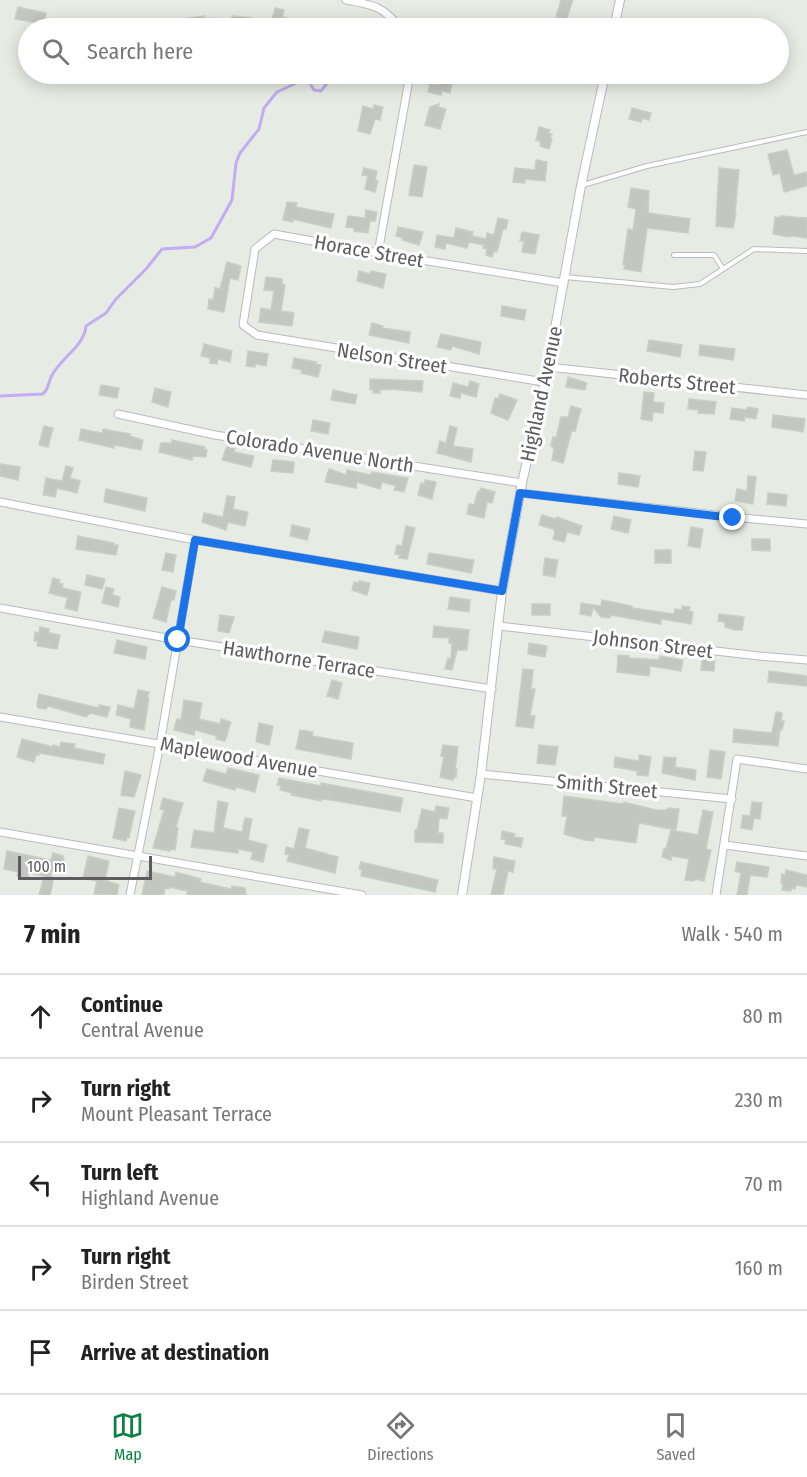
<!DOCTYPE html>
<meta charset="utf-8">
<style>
body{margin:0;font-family:"Fira Sans Condensed",sans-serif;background:#f6f6f6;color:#222}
.scale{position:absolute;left:18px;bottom:15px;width:134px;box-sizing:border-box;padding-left:6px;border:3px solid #5e5c62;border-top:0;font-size:16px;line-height:21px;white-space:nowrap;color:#5e5c62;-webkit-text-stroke:4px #fff;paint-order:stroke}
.stop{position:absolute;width:18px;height:18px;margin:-14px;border:4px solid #1a73e8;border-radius:50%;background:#fff}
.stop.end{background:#1a73e8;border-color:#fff;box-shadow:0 2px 6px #0008}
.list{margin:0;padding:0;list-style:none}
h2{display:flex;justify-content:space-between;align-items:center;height:78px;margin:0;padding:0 24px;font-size:26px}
h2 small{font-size:20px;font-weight:400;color:#767676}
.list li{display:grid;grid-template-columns:39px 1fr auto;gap:18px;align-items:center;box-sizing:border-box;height:84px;padding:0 24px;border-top:2px solid #e0e0e0}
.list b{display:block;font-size:22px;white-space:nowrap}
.list p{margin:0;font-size:20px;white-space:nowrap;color:#767676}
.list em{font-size:20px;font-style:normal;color:#767676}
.icon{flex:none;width:33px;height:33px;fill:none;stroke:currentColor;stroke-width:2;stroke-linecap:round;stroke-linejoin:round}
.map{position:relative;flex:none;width:807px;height:895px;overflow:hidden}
.search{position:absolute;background:#fff;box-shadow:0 3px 15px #0003;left:18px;right:18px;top:18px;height:66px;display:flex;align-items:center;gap:15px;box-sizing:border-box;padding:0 21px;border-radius:33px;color:#767676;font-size:22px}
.sheet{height:498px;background:#fff}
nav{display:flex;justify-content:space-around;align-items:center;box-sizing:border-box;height:84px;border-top:2px solid #e0e0e0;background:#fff;font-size:16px;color:#767676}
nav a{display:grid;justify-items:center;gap:3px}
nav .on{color:#0b8043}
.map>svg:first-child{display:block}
</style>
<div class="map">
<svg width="807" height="895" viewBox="0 0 807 895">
<rect width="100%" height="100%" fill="#e6ece3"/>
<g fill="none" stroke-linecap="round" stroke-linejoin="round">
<path stroke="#c3acf3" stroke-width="3" d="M352,28L355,21
M0,396L43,394C49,388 48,384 51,377C60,358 84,347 86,326L106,313L116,299L146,269L162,249L195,247L211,238L232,200L236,163L240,153L259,129L264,108L277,92L303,80L309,82L314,90L321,91L334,74"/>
</g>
<path fill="#c3c7c0" stroke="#c8d0c3" stroke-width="1.5" d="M561,0H573L566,20L556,17Z
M18,7L46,13L44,24L15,19Z
M275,8L284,10L282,17L318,26V28H270Z
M204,16V18L232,19V16L253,18L251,28H183L182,19Z
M442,74H454L450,93L442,91L441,95L428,92L430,83L439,85Z
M439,104L438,107L446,109L440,129L425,125L430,107Z
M374,105L383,107L380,120L375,119L370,134L358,131L363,106L373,109Z
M632,108L651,113L649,120L642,118L641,122L629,119Z
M539,127L550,130L548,133L552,134L550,138L552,139L549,149L540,146L541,142L536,140Z
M787,150L794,175L807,172V184L806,186L784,192L780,173L773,175L768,154Z
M536,160L547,162L545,181L525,179V183L513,182L515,168L535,170Z
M414,165L427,167L422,197L409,195Z
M364,168L377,171L375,180L378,181L375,192L365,189L368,176L362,175Z
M719,168L739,170L735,213H736L733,228L716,226Z
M631,188L649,191L648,213L690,219L688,233L647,228L641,272L624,269L625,264H623L628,229L633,230L636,209L628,207Z
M287,202L297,203L296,207L334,214L331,228L293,219V222L283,220Z
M366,210L377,212L375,221H370L368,233L354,231V228L346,227L348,216L365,218Z
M780,216L807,218V238L793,236L788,237L773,234L775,217L780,218Z
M498,218L508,220L506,229H503L497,252L494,251L492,257L486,255L487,249L483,248L484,245L469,242L467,248L446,243L445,249L435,247L437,235L454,238L456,228L473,232L472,236L486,239L487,233L494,235Z
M398,227L423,232L419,245L402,240L403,238L396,236Z
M522,232L539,235L535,254L522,252L524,241H520Z
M227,262L241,266L238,280L230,278L224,312L208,309L209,299L213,300L215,288L220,289Z
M359,271L370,274L371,271L386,274L383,288L357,281Z
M266,277L282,279V284L285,285L281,311L294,313L292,326L259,322L261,308L271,310L274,291L264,290Z
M502,306L526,310L524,320L501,316Z
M372,323L383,326L382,328L410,332L409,343L369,335Z
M441,334L481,342L479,354L452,346L451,350L437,347Z
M649,340L682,345L680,357L647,351Z
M204,344L232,351L230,362L218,359L217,364L210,363V358L201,356Z
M700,345L735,349L733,360L699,355Z
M248,351L268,354L266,366L255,364V367L246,366Z
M294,358L316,362V364L321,365L318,377L301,373L302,370L292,368Z
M568,377L587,383L585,390L566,387Z
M370,379L423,381L422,392L392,389L380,390V393H373V390H370Z
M470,381L479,384L476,397L461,393L460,398L450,396L453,383L468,387Z
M101,385L119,388L117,398L99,395Z
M155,388L171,392L168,407L152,402Z
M333,390L357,395L355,404L331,400Z
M644,392L654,393L653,402L664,403L663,413L653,412L652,421L641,419Z
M500,394L517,400L508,420L491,413L495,398L498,399Z
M689,399L716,402L714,414L698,413L699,410L688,409Z
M571,406L581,409L575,431L572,430L563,463L552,460L554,450L553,447L551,446L553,437L556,438L561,417H568Z
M748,407L758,409L756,419L745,417L744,421L730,419L732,408L747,410Z
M773,415L805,419L803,432L772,427Z
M313,420L330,423L328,434L311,431Z
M44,426L53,428L48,447L39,445Z
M450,426L457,428L453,446L473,449L471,462L437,453L440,441L446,443Z
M81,429L102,433L103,429L131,434L130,436L143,440L141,450L114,445V448L79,440Z
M172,440L205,447L204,449L207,450L206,457L193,456L192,460L159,452L161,443H172Z
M227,446L235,449L234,452L254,456L251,467L222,460Z
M695,451L706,452L703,471L693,470Z
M273,460L294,462L293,473L271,471Z
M0,464L20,467L18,480L0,476Z
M66,466L73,468L70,478L80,481L77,493L57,488L55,497L43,495L46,478L62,481Z
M329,469L346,475L347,470L371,475L372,472L408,478L404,492L394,490L396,486L382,482L380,489L357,482L356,488L325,482Z
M619,473L640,476L638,487L618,484Z
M748,476L756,477L753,504L735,501L737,489L747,491Z
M425,480L436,482L432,499L418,495L421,483L424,484Z
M481,488L495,492L492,503L487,502L484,518L467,514L469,504L474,505L478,491L480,492Z
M106,489L147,498L145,511L104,502Z
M768,493L787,495L786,506L767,504Z
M227,496L235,497L233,509L248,512L245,526L228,522L226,530L202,522L204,513L223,517Z
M542,515L556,519L557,517L582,526L579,535L567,532L564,542L553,539L555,532L553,529L539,525Z
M614,516L631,520L628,533L611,529Z
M292,525L310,529L307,540L290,536Z
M406,526L415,528L407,559L399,558L400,555L395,554L397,545L402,546Z
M691,527L703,529L700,548L688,546Z
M78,536L114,543V545H118L116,555L76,549Z
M752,539H770V551L752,550Z
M655,550H671V563H655Z
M166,553L176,555L173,572L162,570Z
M429,553L474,560L471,573L427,564Z
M545,558L558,560L555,577L543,575Z
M87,575L105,579L102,589L85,585Z
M53,578L60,580L59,583L63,584L62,588L81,592L77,611L65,608L68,598L49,593Z
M359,581L370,583L367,595L352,590L354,582L358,583Z
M106,587L114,589L112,595L120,597L118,607L102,603Z
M162,587L176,591L174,600H171L166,622L153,618Z
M450,597L470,600L469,612L448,609Z
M602,600L632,606V608L674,614L675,609L682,610V606L690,607L689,611L693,612L691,624L661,619V624L611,615L610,618L601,617L593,607L591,616L580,614L581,603L601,606Z
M532,604H550V615H532Z
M719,614L744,617L742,630H735L725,627V622L718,621Z
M220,615L234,617L229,633L218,631Z
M434,626L469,630L467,650H457L452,670L445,669L448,658L451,659L452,643H449V638L433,637Z
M40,627L49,629V633L60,635L57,649L37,646L38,641H34L35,632L39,633Z
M325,631L359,637L357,649L322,642Z
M117,640L147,647L145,659L114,653Z
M529,643L547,646L545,657L528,654Z
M618,655L629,656V658L659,660L660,656L683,660L681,671L650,666L649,676L617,672Z
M702,656L715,657L714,671L701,670Z
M523,669L533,670L531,689H535L530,716H535L533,728L516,726Z
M769,671L807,676V686L768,682Z
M332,680L342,683L338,699L327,696Z
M138,690L149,692L147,698H149L144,730L130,727L131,719L116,715L118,705L134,709Z
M39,694L99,708V705L110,707L107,717L90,713L86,717L48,706L46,709L38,708L37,705Z
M184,700L202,703L199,719L220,724L221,719L231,722L225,741L216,739L217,736L195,730L194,735L174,730L177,719L181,720Z
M776,712L782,713L781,721H784L782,730L780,729L778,746L733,742L734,729L772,733Z
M259,723L273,726L269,745L256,742Z
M300,730L313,732L312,736L353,743L351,759L296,749Z
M22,739L53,747V745L60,747L61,742L75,744L74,748L105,754L103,764L39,753V755H36L34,762L17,757Z
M443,745L458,747L455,769H457L456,777H454L453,780L440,777L444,757L441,756Z
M539,745L558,747L555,765L537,763Z
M710,750L725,752L721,779L707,777Z
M639,755L651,757L648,776L637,775V771L614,767L615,757L639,761Z
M664,757L676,758L675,767L696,770L695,780L662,773Z
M228,768L259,775L255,792L236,787L235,790L203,781L207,769L226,774Z
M125,771L141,775L134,797L121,795Z
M279,778L321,786V783L403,798L400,812L331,800L322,799L321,801L291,795L292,793L280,790L281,786L277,785Z
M564,796L623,804L624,802L656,810H667L668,808L679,809L676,830L639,823L636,843L594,837V841L584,840L564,834L567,816H562Z
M163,798L183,803L176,827L178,828L175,850L170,849V851L153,848L164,810L160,809Z
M218,801L228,803L223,828L242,832L245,818L252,819L248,840L267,845L263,862L251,859L253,852L238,849V853L191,847L194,830L214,833Z
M752,802L762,803L760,819L754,818L752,830L741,828L743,815L750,816Z
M436,806L449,808L447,819L439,818L438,833H443V843L415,842V830H417L422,809L435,812Z
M119,808L135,811L129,838L127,837L126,841L113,838Z
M703,810L713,812L706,849L711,850L704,881L695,879L694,881L685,880L689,859L672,856L671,860L662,857L664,848L666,849L671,830L698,835Z
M299,828L309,830L305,848L338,857L335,873L287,861L289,855L285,854L286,847L294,849Z
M502,831L515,834L514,837L523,838L521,847L505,844L506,840L501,839Z
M7,851L51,860L53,853L63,856L64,858L61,874L50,871L53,882L50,895H39L44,876L29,873L28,878L17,876L18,872L4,869Z
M88,856L109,861L105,880L119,885L117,895L94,894L97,881L83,878Z
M494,857L515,861L513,872L508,871L503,895L491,894L497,869H493Z
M361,862L438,880L435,892L361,876L362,870L359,869Z
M737,862L769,867L767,877L750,875L747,895H737L741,873L735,871Z
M786,870L807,875V887L796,885L795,889L792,888L791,891L782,890L783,884L781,883L782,874L785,875Z
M147,871L175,877L176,872L201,879L200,882L231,889L232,886L245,888L246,895H187V891L169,887V889L165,888L164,895H142Z"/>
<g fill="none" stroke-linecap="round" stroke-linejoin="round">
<defs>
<path id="service" d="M583,185L647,166L807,132
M674,255H714L723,269
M565,277L673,287L700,284L754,249L807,251"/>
<path id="minor" d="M346,0C374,5 382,6 401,28
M378,253L410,74
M548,367L807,395
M544,382L257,335L243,325L255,249L274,234L378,253L564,283
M118,414L215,435L522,483
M520,493L733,517L807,524
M0,502L195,540L502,591
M0,608L178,640L492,689
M499,626L759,656L807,660
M0,717L477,798
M481,774L732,799
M0,832L362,895
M725,845L807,856
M130,895L160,744L195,540
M716,895L737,759L807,769"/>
<path id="tertiary" d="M614,28L620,0
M462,895L481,774L502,591L522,483L548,367L581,186L605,74"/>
</defs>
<use href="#service" stroke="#bbb9be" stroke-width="6"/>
<use href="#minor" stroke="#bbb9be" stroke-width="9"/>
<use href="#tertiary" stroke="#bbb9be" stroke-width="10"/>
<use href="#service" stroke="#fff" stroke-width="4"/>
<use href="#minor" stroke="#fff" stroke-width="7"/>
<use href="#tertiary" stroke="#fff" stroke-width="8"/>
</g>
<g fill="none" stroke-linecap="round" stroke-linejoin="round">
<path stroke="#1a73e8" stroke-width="8" d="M178,640L195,540L502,591L520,493L733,518"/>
</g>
<g text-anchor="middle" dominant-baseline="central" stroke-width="6" stroke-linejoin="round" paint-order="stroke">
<g font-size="20" fill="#5e5c62" stroke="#fff">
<text transform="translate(369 251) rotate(10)">Horace Street</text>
<text transform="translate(392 358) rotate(9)">Nelson Street</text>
<text transform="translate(677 381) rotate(6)">Roberts Street</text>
<text transform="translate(541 394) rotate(-78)">Highland Avenue</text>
<text transform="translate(320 451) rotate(9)">Colorado Avenue North</text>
<text transform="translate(653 644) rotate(7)">Johnson Street</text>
<text transform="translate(299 659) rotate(9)">Hawthorne Terrace</text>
<text transform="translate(239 757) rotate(10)">Maplewood Avenue</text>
<text transform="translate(607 786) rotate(6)">Smith Street</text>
</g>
</g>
</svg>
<div class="scale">100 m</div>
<div class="stop" style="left:178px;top:640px"></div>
<div class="stop end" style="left:733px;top:518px"></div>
<div class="search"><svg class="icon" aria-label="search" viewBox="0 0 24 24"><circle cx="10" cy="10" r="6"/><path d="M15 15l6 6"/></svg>Search here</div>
</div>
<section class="sheet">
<h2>7 min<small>Walk · 540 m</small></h2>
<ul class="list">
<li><svg class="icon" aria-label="ahead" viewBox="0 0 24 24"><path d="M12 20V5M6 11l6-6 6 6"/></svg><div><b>Continue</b><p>Central Avenue</p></div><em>80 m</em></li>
<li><svg class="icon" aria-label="right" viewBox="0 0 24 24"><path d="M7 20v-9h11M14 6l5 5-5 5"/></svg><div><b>Turn right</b><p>Mount Pleasant Terrace</p></div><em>230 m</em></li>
<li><svg class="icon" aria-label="left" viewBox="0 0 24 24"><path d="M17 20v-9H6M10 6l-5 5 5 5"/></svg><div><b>Turn left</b><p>Highland Avenue</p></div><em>70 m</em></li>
<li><svg class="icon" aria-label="right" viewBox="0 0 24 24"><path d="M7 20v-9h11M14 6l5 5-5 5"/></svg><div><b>Turn right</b><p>Birden Street</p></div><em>160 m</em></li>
<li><svg class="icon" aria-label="arrive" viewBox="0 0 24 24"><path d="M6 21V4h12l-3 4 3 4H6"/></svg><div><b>Arrive at destination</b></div></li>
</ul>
</section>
<nav>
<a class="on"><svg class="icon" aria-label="map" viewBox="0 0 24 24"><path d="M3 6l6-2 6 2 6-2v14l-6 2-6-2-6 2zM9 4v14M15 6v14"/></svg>Map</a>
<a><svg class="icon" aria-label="directions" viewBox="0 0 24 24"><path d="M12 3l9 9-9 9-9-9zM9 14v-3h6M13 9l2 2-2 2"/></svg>Directions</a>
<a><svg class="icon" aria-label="saved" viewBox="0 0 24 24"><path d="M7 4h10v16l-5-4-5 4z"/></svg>Saved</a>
</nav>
